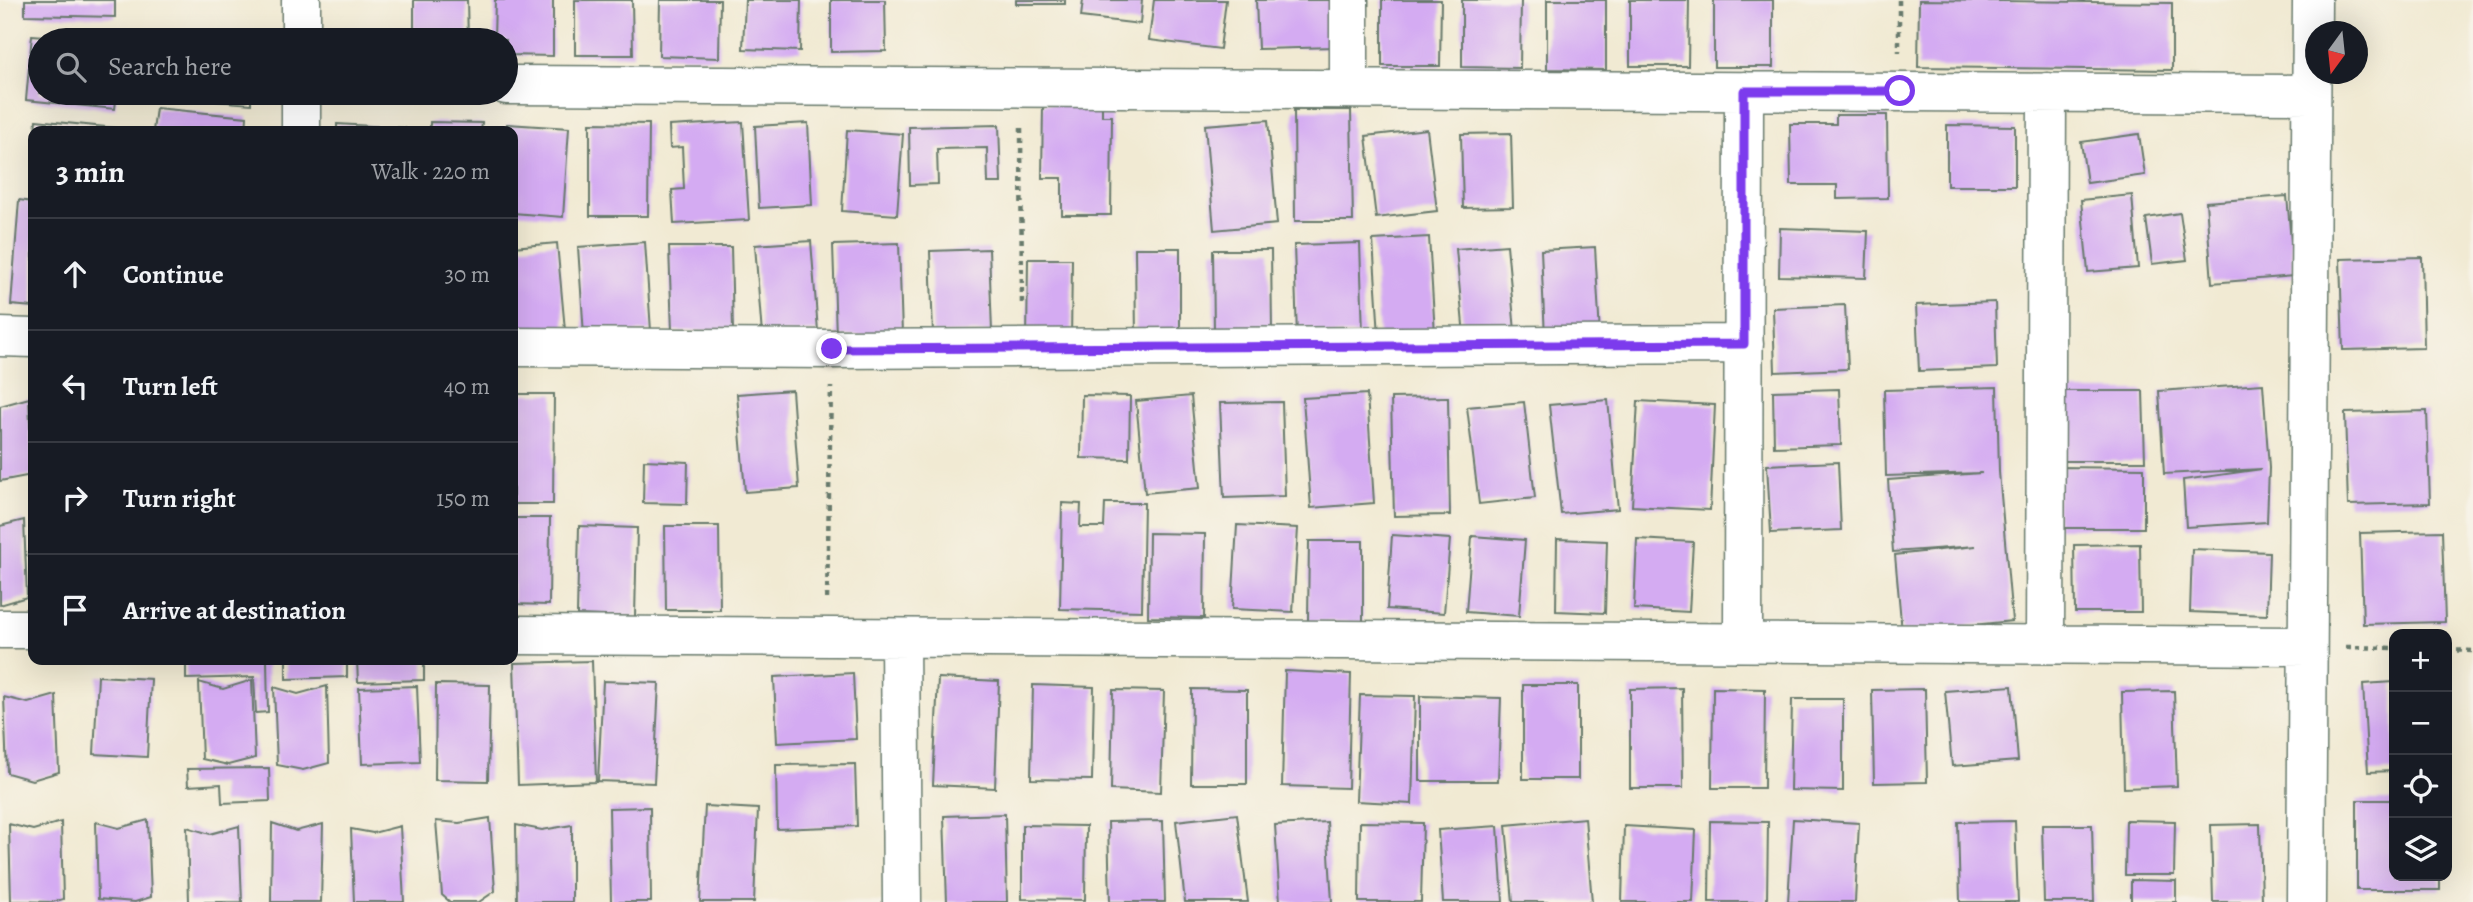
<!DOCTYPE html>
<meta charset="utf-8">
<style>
body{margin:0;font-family:Alegreya,serif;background:#242831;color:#f1f3f6}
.controls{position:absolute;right:21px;bottom:21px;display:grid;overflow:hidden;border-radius:14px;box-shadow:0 7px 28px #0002}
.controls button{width:63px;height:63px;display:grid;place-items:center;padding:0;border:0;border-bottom:2px solid #363941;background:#171b24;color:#f1f3f6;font:35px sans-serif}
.compass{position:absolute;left:2305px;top:21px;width:63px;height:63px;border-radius:50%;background:#171b24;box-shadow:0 7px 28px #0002;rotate:195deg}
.stop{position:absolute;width:21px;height:21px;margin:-16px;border:5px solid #7c3aed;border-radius:50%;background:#fff}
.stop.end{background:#7c3aed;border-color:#fff;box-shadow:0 2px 7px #0008}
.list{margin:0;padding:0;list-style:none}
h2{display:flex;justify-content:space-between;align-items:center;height:91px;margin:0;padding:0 28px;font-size:30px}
h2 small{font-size:23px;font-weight:400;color:#9ea1a6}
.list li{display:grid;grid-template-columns:46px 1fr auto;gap:21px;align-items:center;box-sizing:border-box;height:112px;padding:0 28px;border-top:2px solid #363941}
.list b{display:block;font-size:26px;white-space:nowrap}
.list em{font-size:23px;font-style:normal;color:#9ea1a6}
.icon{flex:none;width:38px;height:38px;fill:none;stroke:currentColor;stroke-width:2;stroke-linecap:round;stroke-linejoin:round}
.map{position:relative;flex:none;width:2473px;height:902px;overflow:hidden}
.search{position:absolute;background:#171b24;box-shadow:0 7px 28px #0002;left:28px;top:28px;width:490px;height:77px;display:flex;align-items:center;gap:18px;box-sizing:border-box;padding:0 24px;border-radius:38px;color:#9ea1a6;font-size:26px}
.panel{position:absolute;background:#171b24;box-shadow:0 7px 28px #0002;left:28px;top:126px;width:490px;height:539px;border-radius:14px}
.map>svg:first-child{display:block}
</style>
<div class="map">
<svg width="2473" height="902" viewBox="0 0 2473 902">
<rect width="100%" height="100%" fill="#f7f3e8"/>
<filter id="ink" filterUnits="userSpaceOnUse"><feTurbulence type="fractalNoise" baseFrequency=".0143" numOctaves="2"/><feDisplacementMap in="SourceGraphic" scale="14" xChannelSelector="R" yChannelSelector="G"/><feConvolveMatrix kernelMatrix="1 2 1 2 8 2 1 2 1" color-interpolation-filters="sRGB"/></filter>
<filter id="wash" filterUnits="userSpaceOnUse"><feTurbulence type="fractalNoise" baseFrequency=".00686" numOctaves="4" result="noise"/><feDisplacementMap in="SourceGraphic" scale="28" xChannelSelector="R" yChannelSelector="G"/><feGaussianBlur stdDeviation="1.57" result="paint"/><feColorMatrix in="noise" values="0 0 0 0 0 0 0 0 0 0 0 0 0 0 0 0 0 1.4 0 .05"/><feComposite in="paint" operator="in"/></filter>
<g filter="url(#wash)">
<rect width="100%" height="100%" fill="#f1ead3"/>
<g id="blocks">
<path fill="#d4abf2" d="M25,0H115V17L25,15Z
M414,0H467L468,40H414Z
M495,0H553V56L506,55V40H494Z
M575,0H632L633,55H575Z
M660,0H720L719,58L659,56Z
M745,0H801L800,51L743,49Z
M831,0H885L886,51L831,52Z
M1016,0H1065V4H1016Z
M1083,0H1142L1140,24L1081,17Z
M1154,0H1226L1220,49L1149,40Z
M1256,0H1332L1334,47L1258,49Z
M1382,0H1441L1440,66H1382Z
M1462,0H1521L1520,68L1462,67Z
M1547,0H1606V70L1547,69Z
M1630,0H1689L1688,66H1630Z
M1714,0H1773V67H1714Z
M1919,0L2172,3V70L1918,67Z
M32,35L70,38L40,40V93H117L115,109L26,100Z
M153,93H251V104L153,96Z
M1102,103V116H1112L1111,215H1062V178H1042L1043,104Z
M156,108L247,117L246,131H153Z
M1294,110H1351L1353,221H1295Z
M1836,115H1887L1888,198L1837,199V185H1791L1790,124H1836Z
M36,120L115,128V131H35Z
M1268,120L1277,224L1214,230L1205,125Z
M430,122L482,123L481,131H430Z
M743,122L749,220L674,224L672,190L684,189L682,147L670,148L669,126Z
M590,123L649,124L648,216H590Z
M808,123L812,205L759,208L755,126Z
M337,124L405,128V131H337Z
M507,124L569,128L563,217L513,213V131H507Z
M999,125L1001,183H988L987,148L937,149L938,184L910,185L909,127Z
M1947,125L2015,126V186H1947Z
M1427,129L1437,211L1376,218L1366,136Z
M847,130L903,134L897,215L842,211Z
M1511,133L1513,207L1463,208L1461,134Z
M2139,134L2145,175L2087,183L2081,142Z
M2132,195L2138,268L2088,272L2081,200Z
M2287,196L2294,276L2212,283L2206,202Z
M19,200L33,202V307L11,305Z
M2180,213L2187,260L2152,264L2146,218Z
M1780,228L1868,231L1866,278L1779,276Z
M1429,237L1435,334L1379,336L1373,240Z
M811,241L818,331L762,335L755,245Z
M645,242L651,331L584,335L578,247Z
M557,243L565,330L513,335V247Z
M899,243L902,334L836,336L833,245Z
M1360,243L1363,334L1297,336L1294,245Z
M1507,245L1515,331L1464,336L1456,249Z
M669,247H731L733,330L672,331Z
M1595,247L1600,335L1545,337L1541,250Z
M1135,248H1180V340H1136Z
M989,249L992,332L933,334L930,251Z
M1213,250H1271L1272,331L1214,332Z
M2422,257L2424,348L2343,350L2340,259Z
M1028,259H1072L1071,343L1027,342Z
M1995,302L1997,368L1919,371L1916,305Z
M1845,305L1848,369L1775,372L1773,308Z
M2263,384L2269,468L2267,522L2186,527L2183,480L2262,469L2164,474L2159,391Z
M1997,387L1999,472L2012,621L1902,632L1895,555L1976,546L1893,552L1888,480L1982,473L1886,476L1884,390Z
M1839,389L1841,445L1774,447L1773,391Z
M792,390L799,488L745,492L737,394Z
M2056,391H2143L2145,461H2058Z
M513,394H554L553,504H513Z
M1367,394L1374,503L1311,508L1303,398Z
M1082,395L1130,396L1129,459L1081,458Z
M1191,396L1200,488L1145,493L1136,401Z
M1448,397L1450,515L1394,516L1391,398Z
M29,398L32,475L0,481V406Z
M1608,400L1618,509L1561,514L1549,405Z
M1638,401L1715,405L1710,510L1632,506Z
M1282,402L1285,496L1224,498L1220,403Z
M1524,402L1535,498L1479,504L1467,407Z
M2427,411L2430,503L2348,505L2345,413Z
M644,460L688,462L687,504L643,503Z
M1838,462L1841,530L1771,533L1767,465Z
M2058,467L2144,468V528H2057Z
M1062,503L1081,504L1080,527H1104L1105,503H1144L1142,611L1060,609Z
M513,518H550L549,605L513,604Z
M24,520L27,597L0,605V526Z
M1237,525L1298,528L1293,612L1232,609Z
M579,526L637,528L635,617L577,615Z
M665,526H719L720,610H666Z
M2442,531L2445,622L2363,624L2360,533Z
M1149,533L1205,534L1204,618L1148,617Z
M1392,535L1450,539L1444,613L1387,609Z
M1472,536L1525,540L1519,616L1466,612Z
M1557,539L1607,541L1605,613L1556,611Z
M1637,539L1693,542L1689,612L1634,609Z
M1309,541H1363V622L1308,621Z
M2140,544L2141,612H2075L2074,545Z
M2192,549L2269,552L2267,615L2190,612Z
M186,660H267L268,712L256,713L254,677L186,679Z
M286,660H347V677L286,679Z
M357,660H424V680L358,682Z
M592,661L596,782L518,785L514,663Z
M1285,671L1351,674L1348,788L1282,786Z
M853,673L856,739L777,743L774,677Z
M98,676L151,679L147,757L94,754Z
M938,678L999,681L995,788L933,785Z
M252,680L255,758L228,765L202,759L199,682L223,689Z
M603,681L659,683L654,783L598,781Z
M2394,682V771L2368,772L2363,684Z
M436,684L490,685L488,781L435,780Z
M1033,685L1094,687L1092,780L1031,779Z
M1523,685H1578V779H1523Z
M327,686L329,763L303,770L277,765L274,687L298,694Z
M417,686L420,762L362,764L359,688Z
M2012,686L2018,761L1952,766L1945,691Z
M1682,688L1683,788H1630V689Z
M1713,688L1765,689L1764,788H1712Z
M1192,689L1247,690V784H1191Z
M1925,689L1927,782L1874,783L1872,690Z
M1113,690L1164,691L1161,792L1111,790Z
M2174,691L2177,786L2124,788L2122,692Z
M56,695L59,772L32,780L7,773L4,697L28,703Z
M1360,695L1415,696L1412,804L1356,801Z
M1420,696L1501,698L1498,781H1420Z
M1792,699H1843V791L1790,790Z
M855,764L857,826L777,829L776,765Z
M269,768L270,801L222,803L221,784L188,786L187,769Z
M2357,800H2394V876H2440V890H2357Z
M705,806L758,809L754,902H700Z
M650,807L651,902H611L609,808Z
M1005,814L1007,902H947L944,816Z
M1237,814L1248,902H1185L1176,821Z
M490,818L495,891L479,902H450L442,895L436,821L459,823Z
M1585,818L1592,902H1513L1506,825Z
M1793,819L1859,823L1855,902H1788Z
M148,820L151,897L135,902L98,899L96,822L119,828Z
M2126,820L2175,821L2174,875H2125Z
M1163,821L1165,902H1110L1108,822Z
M1710,821L1768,822L1767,902H1709Z
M2015,821L2018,902H1960L1958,822Z
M61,822L63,899L53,902L11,901L9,824L33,830Z
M1327,822L1332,902H1280L1275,825Z
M1360,822L1423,823L1421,902H1359Z
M272,823L296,831L323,824L321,902H271Z
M2260,824L2262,902H2213L2211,825Z
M516,825L542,830L572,825V902H517Z
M1022,825L1086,826L1085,900L1022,899Z
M2042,825H2092L2094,902H2044Z
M239,826L242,902H189L187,827L210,834Z
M400,826L404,902H354L351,829L373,833Z
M1498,826L1503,902H1443L1438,830Z
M1624,826L1696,830L1693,902H1622Z
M2131,880L2176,881V902H2131Z"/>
</g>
</g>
<g filter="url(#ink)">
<use href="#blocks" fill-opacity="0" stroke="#687a6c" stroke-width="2"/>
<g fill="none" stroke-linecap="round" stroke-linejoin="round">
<defs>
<path id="street" d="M1349,0V89
M301,40V0
M506,85L2311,94
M301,93V131
M0,337L33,338
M513,347L832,349L1744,344
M0,629H33
M513,635L2306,646
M900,638L902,902
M1743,642L1744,91
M2045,643L2047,92
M2306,902L2312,0"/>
</defs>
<use href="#street" stroke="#687a6c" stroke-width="41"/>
<path stroke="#687a6c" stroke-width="4.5" stroke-dasharray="5 5" stroke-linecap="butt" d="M1899,0V52
M1021,128L1022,308
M827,599L831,387
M2346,647L2394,648
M2447,650L2473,651"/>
<use href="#street" stroke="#fff" stroke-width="38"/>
</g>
</g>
<g fill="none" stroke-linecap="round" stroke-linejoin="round" filter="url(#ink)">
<path stroke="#7c3aed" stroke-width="9" d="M832,349L1744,344V91H1900"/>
</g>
</svg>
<div class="controls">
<button>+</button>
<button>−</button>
<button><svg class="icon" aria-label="locate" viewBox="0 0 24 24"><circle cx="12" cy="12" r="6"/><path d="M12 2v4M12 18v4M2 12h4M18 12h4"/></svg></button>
<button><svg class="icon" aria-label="layers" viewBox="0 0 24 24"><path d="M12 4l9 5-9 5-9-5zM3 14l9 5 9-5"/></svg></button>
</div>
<svg class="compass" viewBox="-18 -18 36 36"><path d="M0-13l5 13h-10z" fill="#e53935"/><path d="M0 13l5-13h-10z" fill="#9ea1a6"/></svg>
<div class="stop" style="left:1900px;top:91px"></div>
<div class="stop end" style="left:832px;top:349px"></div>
<div class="search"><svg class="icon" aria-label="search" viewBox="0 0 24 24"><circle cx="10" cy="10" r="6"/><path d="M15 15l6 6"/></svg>Search here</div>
<section class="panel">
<h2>3 min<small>Walk · 220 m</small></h2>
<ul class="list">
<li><svg class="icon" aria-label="ahead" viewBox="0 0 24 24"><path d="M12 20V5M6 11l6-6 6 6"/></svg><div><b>Continue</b></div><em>30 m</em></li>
<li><svg class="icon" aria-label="left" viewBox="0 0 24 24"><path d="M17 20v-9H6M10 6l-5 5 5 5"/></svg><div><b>Turn left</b></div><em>40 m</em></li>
<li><svg class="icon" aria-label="right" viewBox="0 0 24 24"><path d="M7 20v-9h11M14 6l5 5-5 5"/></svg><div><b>Turn right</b></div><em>150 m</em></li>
<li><svg class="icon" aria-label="arrive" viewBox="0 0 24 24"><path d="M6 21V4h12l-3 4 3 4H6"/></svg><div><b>Arrive at destination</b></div></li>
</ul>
</section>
</div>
